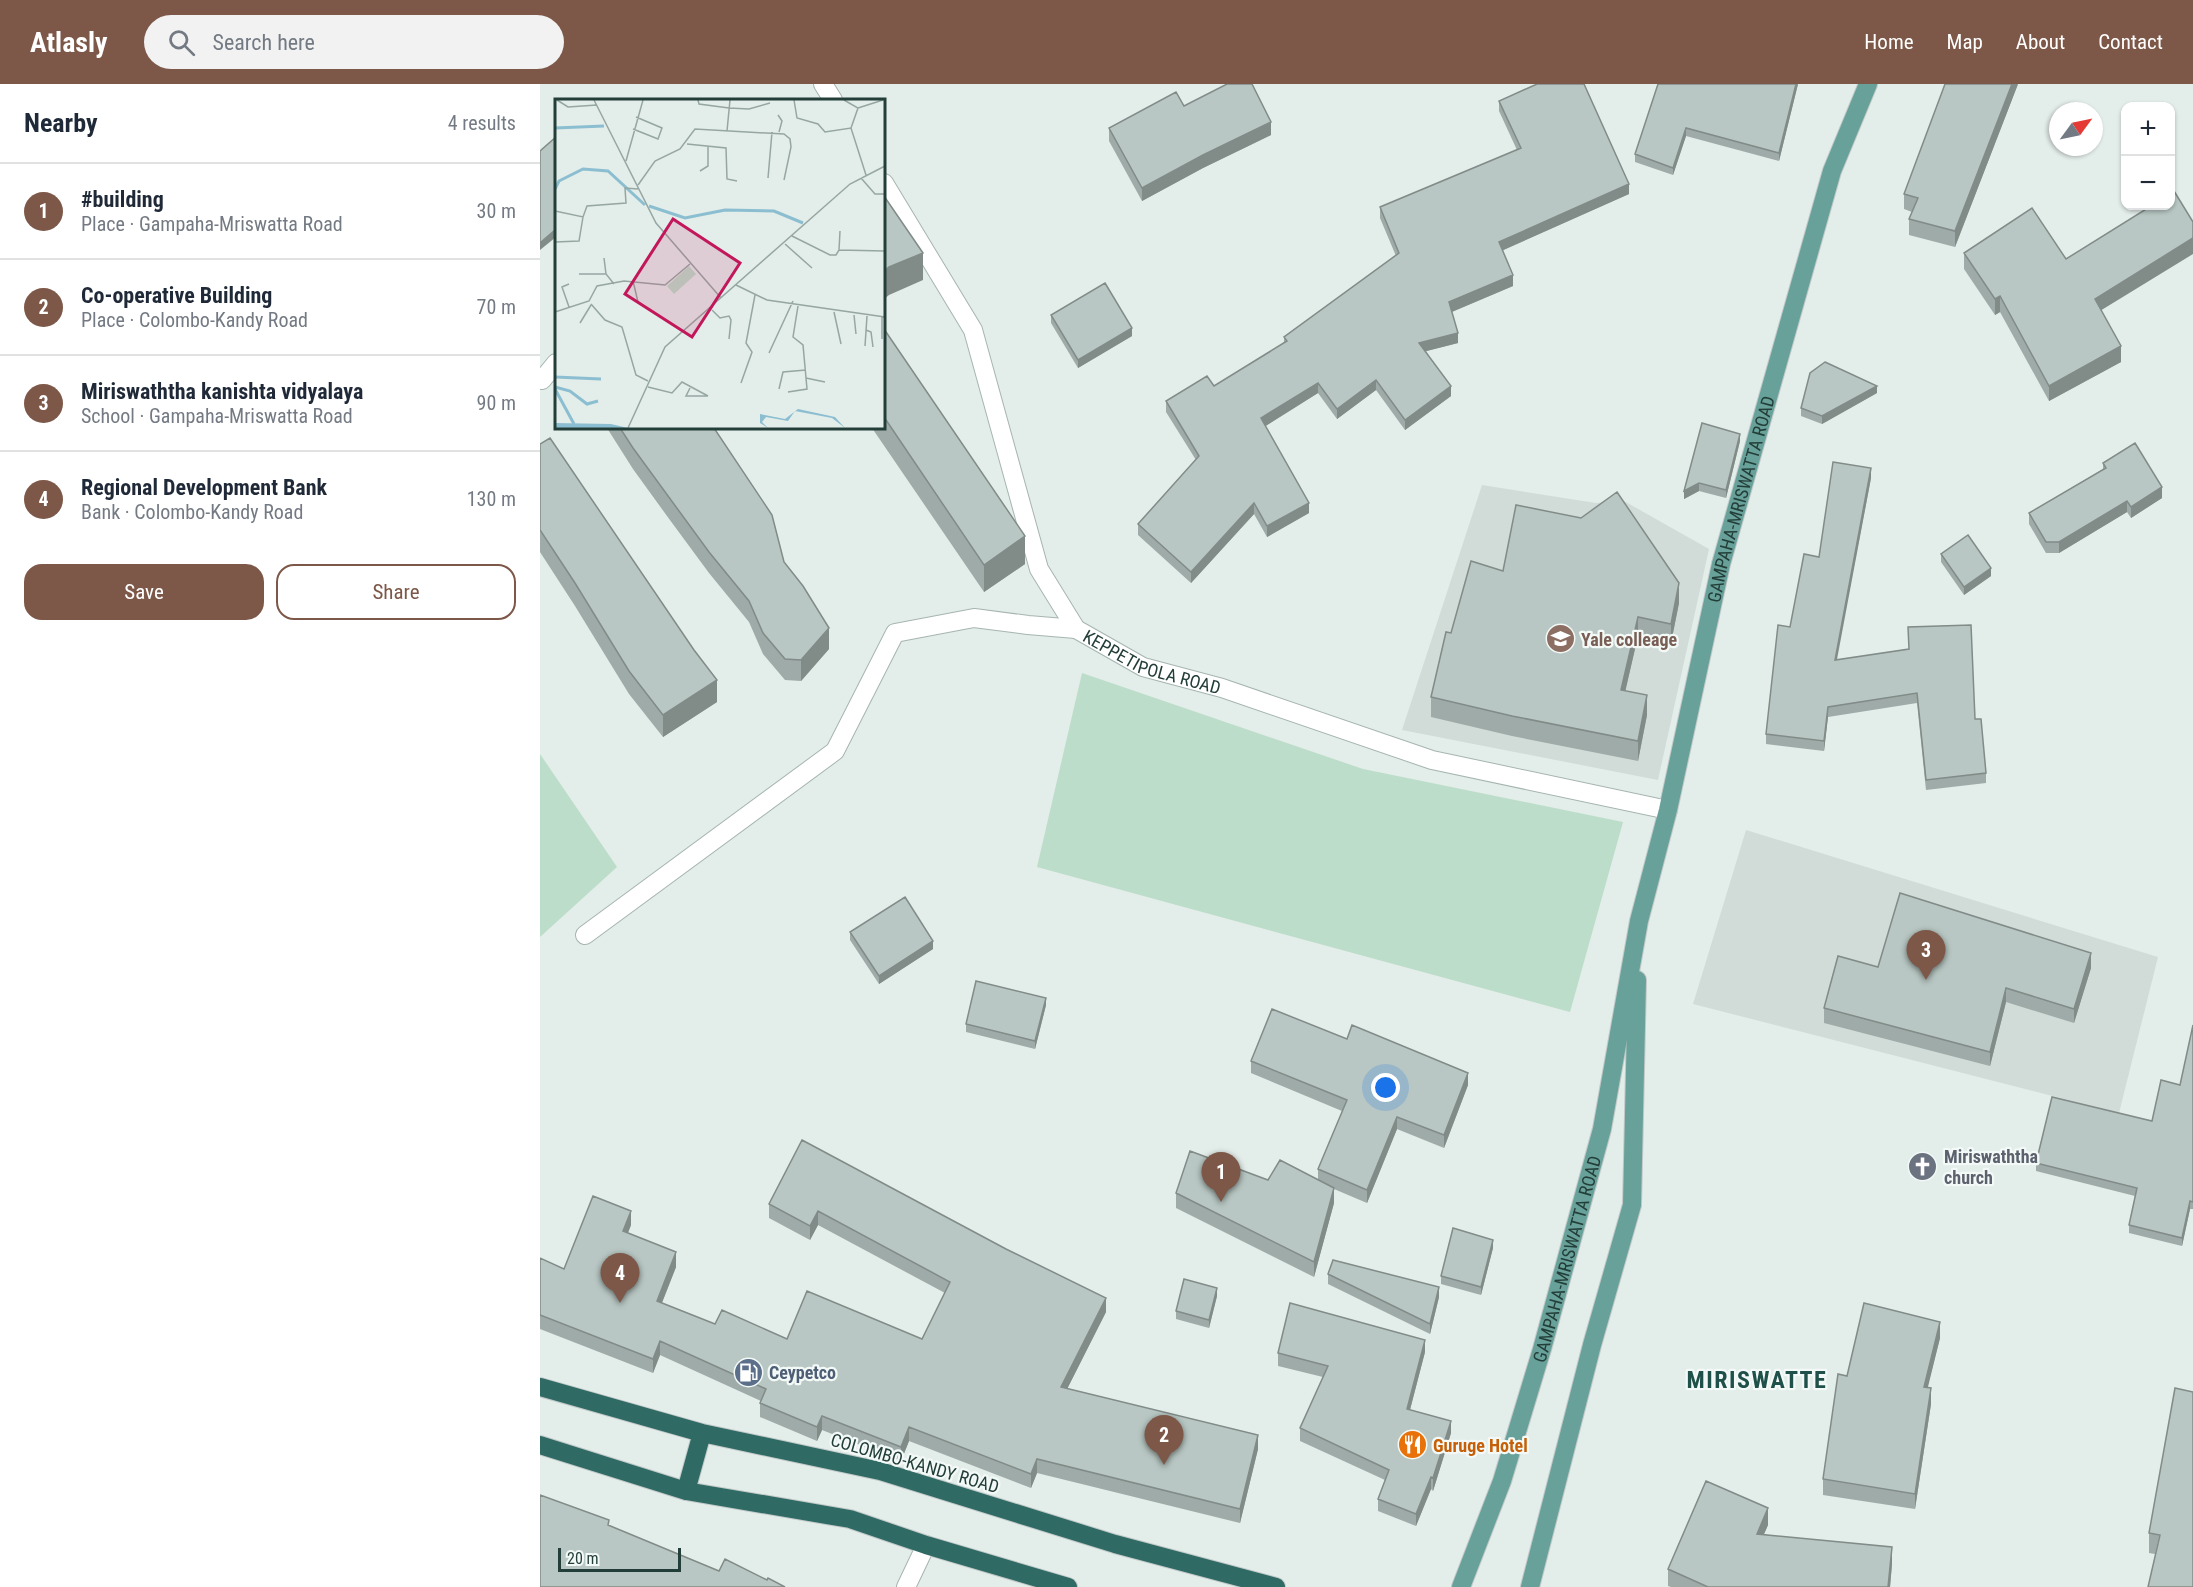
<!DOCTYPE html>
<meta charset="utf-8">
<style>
body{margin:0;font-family:"Roboto Condensed",sans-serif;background:#f2f2f3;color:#1f2937}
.controls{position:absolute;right:18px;top:18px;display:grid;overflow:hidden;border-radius:12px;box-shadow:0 2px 4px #0004}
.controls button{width:54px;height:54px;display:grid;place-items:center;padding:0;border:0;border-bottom:2px solid #e0e1e3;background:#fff;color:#1f2937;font:30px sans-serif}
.compass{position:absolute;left:1509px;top:18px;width:54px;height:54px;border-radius:50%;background:#fff;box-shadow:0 2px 4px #0004;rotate:57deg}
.scale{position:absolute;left:18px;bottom:15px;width:123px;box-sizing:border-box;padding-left:6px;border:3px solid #233e39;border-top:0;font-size:16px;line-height:21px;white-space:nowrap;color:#233e39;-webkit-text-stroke:4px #f3f9f7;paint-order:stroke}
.you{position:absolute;left:846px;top:1004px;width:21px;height:21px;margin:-15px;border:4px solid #fff;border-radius:50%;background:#1a73e8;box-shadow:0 0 0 9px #1a73e833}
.badge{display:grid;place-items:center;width:39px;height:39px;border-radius:50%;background:#7d5848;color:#fff;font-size:20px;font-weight:700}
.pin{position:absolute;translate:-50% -50px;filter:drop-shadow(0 2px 3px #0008)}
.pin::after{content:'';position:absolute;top:32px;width:21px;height:18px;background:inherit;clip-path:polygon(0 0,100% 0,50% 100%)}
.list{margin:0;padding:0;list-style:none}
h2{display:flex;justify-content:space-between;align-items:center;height:78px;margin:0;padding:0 24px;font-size:26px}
h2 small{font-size:20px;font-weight:400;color:#747a83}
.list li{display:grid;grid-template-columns:39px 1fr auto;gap:18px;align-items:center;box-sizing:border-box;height:96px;padding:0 24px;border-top:2px solid #e0e1e3}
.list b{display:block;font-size:22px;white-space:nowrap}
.list p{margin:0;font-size:20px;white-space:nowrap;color:#747a83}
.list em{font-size:20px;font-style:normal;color:#747a83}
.actions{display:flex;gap:12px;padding:18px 24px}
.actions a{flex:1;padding:14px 0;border:2px solid #7d5848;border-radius:18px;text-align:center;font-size:21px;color:#7d5848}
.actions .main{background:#7d5848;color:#fff}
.icon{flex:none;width:33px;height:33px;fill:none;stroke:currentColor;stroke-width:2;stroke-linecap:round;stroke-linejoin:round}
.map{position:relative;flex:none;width:1653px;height:1503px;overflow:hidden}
header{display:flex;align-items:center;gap:36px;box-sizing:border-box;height:84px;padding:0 30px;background:#7d5848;color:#fff}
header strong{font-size:28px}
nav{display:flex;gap:33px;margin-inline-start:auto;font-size:21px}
.search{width:420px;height:54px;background:#f2f2f3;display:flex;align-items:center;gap:15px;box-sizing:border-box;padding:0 21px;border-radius:33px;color:#747a83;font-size:22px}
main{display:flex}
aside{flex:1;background:#fff}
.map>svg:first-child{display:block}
</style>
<header>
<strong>Atlasly</strong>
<div class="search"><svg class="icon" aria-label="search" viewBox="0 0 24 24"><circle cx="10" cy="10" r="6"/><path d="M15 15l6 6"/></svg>Search here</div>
<nav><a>Home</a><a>Map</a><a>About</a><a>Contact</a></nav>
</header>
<main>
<aside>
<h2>Nearby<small>4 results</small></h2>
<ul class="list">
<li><span class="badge">1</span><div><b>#building</b><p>Place · Gampaha-Mriswatta Road</p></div><em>30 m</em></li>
<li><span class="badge">2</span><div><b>Co-operative Building</b><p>Place · Colombo-Kandy Road</p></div><em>70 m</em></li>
<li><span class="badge">3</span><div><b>Miriswaththa kanishta vidyalaya</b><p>School · Gampaha-Mriswatta Road</p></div><em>90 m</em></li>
<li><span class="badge">4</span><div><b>Regional Development Bank</b><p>Bank · Colombo-Kandy Road</p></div><em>130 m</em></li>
</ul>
<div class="actions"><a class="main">Save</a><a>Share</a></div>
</aside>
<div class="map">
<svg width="1653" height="1503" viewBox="0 0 1653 1503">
<rect width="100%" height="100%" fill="#e3ede9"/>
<path fill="#d1dcd8" d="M942,401L1056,419L1084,417L1169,465L1118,696L862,646Z
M1206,746L1618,873L1579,1029L1153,920Z"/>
<path fill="#bcddc9" d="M542,589L823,685L1083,738L1030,928L497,783Z
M0,670L77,783L0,853Z"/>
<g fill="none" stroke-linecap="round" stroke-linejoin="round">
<defs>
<g id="minor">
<path d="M283,0L293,16"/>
<path id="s1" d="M344,99L433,246L499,485L536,545L603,583L682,604L892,676L1128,726"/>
<path d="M2,296L16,279"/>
<path d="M45,851L295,667L355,549L434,534L488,541L536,545"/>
<path d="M366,1503L386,1461"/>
</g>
<g id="major">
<path id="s2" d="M921,1503L962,1397L1002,1265L1062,1045L1099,837L1128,726L1181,480L1292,87L1328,0"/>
<path d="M990,1503L1052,1261L1092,1121L1097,896"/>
</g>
<path id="highway" d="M0,1303L162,1349L340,1387L575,1460L736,1503
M0,1361L146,1407L310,1435L386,1461L528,1503
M146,1407L162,1349"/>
</defs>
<use href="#minor" stroke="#a6b5b1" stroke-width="20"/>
<use href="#major" stroke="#c1c9c8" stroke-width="20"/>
<use href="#highway" stroke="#c1c9c8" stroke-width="20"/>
<use href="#minor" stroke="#fff" stroke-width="18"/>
<use href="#major" stroke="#68a199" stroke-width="18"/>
<use href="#highway" stroke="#2f6a64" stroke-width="18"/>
</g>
<path fill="#9eaba8" d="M1118,0H1258L1239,77L1146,52L1133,91L1095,78V70Z
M1478,0L1415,163L1369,151V135L1372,128L1364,125V110Z
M959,17L1089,110L963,166L973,202L912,228L918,259L886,267L911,312L865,346L836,306L797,335L778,309L725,342L769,429L727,453L714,430L651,499L598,451V440L656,376L626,328V317L674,302L744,259V253L856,172L840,134V123L977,66L959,27Z
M644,22L731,51L663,84L602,117L569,57V44Z
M1424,169L1561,226L1581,278L1509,317L1460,228L1455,231L1424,185Z
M511,231L592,252L538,284L511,239Z
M344,245L485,480L444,508L332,344H344Z
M1337,309L1282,340L1261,332V324Z
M67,344H174L289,565L261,597L245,596L223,570L209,538L169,489L127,432L93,385Z
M1200,357L1186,414L1159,407L1144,415V407Z
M0,360L154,566L177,618L123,653L89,610L35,522L0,468Z
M1563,379L1622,414L1591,434L1587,428L1519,469H1506L1489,440V429L1563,385Z
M1331,394L1296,576L1369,565L1435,635L1446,689V699L1386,706L1377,619L1288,633L1284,667L1226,660V650L1250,543L1279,473Z
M1401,470L1451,492L1424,511L1401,478Z
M1139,519L1131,559L1098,552L1085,607L1107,631L1098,677L972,652L891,633V613L911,549Z
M310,848L393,865L339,900L310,856Z
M1338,883L1551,884L1534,939L1466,918L1450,982L1284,939V924Z
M506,921L495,965L426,948V940Z
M1653,941V1125H1650L1642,1162L1589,1149V1141L1595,1112L1496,1087V1079L1612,1037L1640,1001Z
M807,955L928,1001L904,1064L857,1045L827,1119L794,1105V1119L774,1193L636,1124V1109L728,1096L778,1095V1085L802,1027L711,989V977Z
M262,1056L566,1228L527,1305L718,1365L700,1439L497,1389L491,1404L369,1357L361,1377L282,1346L277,1357L220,1333V1319L221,1317L120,1271L113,1289L0,1245V1174L24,1185L91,1141L88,1149L136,1183L122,1219L175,1240L247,1255H382L405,1209L278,1141L270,1156L229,1134V1120Z
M953,1164L941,1211L901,1200V1192Z
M788,1190L899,1213L890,1250L788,1200Z
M677,1212L669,1244L636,1235V1227Z
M1400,1254L1387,1304L1391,1320L1375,1425L1283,1411V1395L1307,1292Z
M885,1268L870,1326L911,1349L893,1407L891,1405L876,1442L838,1427V1415L845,1396L760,1357V1344L783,1293L738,1282V1269Z
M1653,1308L1615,1470L1609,1469V1449Z
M1228,1441L1224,1450L1352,1480L1350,1503H1131L1128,1502V1485Z"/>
<path fill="#818b88" d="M1256,0H1258L1239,77V69Z
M1472,0H1478L1415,163V147Z
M731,38V51L663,84L602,117V104L663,71Z
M1146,44V52L1133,91V84Z
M1089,100V110L959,168V158Z
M16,145V153L0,166V159Z
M1653,154V170L1555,230V215Z
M383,169V196L349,211L344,215V187L349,183Z
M973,191V202L909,229V218Z
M1460,212V228L1455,231V215Z
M592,244V252L538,284V276Z
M918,249V259L879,269V259Z
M1581,262V278L1509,317V302Z
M836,296V306L797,335V325Z
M778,299V309L721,345V334Z
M911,302V312L865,346V336Z
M1337,302V309L1282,340V332Z
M1200,350V357L1186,414V406Z
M1331,384V394L1295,586V576Z
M1159,399V407L1144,415V407Z
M1622,403V414L1591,434V423Z
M1587,417V428L1519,469V458Z
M714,419V430L651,499V488Z
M769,419V429L727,453V442Z
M485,452V480L444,508V481Z
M1451,484V492L1424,511V503Z
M1139,499V519L1131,559V540Z
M1098,533V552L1081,626V606Z
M289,544V565L261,597V576Z
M177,596V618L123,653V631Z
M1107,611V631L1098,677V657Z
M1288,623V633L1284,667V657Z
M393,857V865L339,900V892Z
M1551,869V884L1534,939V925Z
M1466,904V918L1450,982V968Z
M506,914V921L495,965V957Z
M928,989V1001L904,1064V1051Z
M857,1033V1045L827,1119V1106Z
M794,1104V1119L774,1193V1178Z
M1650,1117V1125L1642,1162V1154Z
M91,1127V1141L83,1161V1147Z
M278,1127V1141L270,1156V1142Z
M953,1156V1164L941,1211V1203Z
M136,1168V1183L117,1231V1217Z
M899,1203V1213L890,1250V1240Z
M677,1204V1212L669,1244V1236Z
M566,1214V1228L521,1317V1303Z
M1400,1238V1254L1384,1319V1303Z
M885,1256V1268L867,1337V1325Z
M120,1257V1271L113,1289V1275Z
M1391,1304V1320L1375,1425V1410Z
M282,1332V1346L277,1357V1343Z
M911,1337V1349L893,1407V1394Z
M369,1343V1357L361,1377V1363Z
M718,1351V1365L700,1439V1425Z
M497,1375V1389L491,1404V1390Z
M891,1393V1405L876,1442V1430Z
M1228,1424V1441L1217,1466V1450Z
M1352,1463V1480L1350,1503H1348Z"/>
<path fill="#b8c7c3" stroke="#818b88" stroke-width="1.5" d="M687,0H712L731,38L663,71L602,104L569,44L636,8L644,22Z
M997,0H1044L1089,100L959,158L973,191L909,218L918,249L879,259L911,302L865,336L836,296L797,325L778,299L721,334L769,419L727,442L714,419L651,488L598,440L659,372L626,317L667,292L674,302L747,257L744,253L859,169L840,123L981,64L959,17Z
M1118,0H1256L1239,69L1146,44L1133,84L1095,70Z
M1405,0H1472L1415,147L1369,135L1378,114L1364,110Z
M16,53V145L0,159V67Z
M1634,107L1653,138V154L1555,215L1581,262L1509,302L1460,212L1455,215L1424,169L1492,124L1526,175L1611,122H1630V109Z
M344,112L383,169L349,183L344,187Z
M565,199L592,244L538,276L511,231Z
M344,245L485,452L444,481L344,333Z
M1285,278L1337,302L1282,332L1261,324L1270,289Z
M1162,339L1200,350L1186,406L1159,399L1144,407Z
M80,344H174L232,431L244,478L263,502L289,544L261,576L245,575L223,549L209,517L169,468L93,364Z
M10,354L154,566L177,596L123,631L89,587L35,499L0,446V360Z
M1595,359L1622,403L1591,423L1587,417L1519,458H1506L1489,429L1566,384L1563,379Z
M1293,378L1331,384L1295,576L1369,565L1368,543L1431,541L1435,635H1441L1446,689L1386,696L1377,609L1288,623L1284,657L1226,650L1238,541L1250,543L1264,470L1279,473Z
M1077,408L1139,499L1131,540L1098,533L1081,606L1107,611L1098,657L972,632L891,613L906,548L911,549L931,477L963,487L976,421L1041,434Z
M1428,451L1451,484L1424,503L1401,470Z
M1360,809L1551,869L1534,925L1466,904L1450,968L1284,924L1298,872L1338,883Z
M365,813L393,857L339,892L310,848Z
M436,897L506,914L495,957L426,940Z
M732,925L807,955L812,941L928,989L904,1051L857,1033L827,1106L778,1085L807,1016L711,977Z
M1653,941V1118L1650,1117L1642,1154L1589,1141L1597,1104L1496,1079L1512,1013L1612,1037L1621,996L1640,1001Z
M262,1056L466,1165L566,1214L521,1303L718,1351L700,1425L497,1375L491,1390L369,1343L361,1363L282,1332L277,1343L220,1319L226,1305L120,1257L113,1275L0,1231V1174L24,1185L53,1112L91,1127L83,1147L136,1168L117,1217L175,1240L182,1226L247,1255L267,1207L382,1255L410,1198L278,1127L270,1142L229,1120Z
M650,1067L728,1096L740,1076L794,1104L774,1178L636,1109Z
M913,1144L953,1156L941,1203L901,1192Z
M793,1176L899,1203L890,1240L788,1190Z
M644,1195L677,1204L669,1236L636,1227Z
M750,1219L885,1256L867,1325L911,1337L893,1394L891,1393L876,1430L838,1415L849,1386L760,1344L788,1282L738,1269Z
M1324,1219L1400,1238L1384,1303L1391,1304L1375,1410L1283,1395L1298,1290L1307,1292Z
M1635,1304L1653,1308V1503H1608L1620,1451L1609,1449Z
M1166,1397L1228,1424L1217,1450L1352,1463L1348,1503H1168L1128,1485Z
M0,1411L69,1436L68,1441L179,1487L185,1475L227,1496L228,1494L245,1503H0Z"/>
<defs>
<symbol id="school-disc" viewBox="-11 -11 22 22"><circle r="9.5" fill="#8d6e63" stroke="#f3f9f7"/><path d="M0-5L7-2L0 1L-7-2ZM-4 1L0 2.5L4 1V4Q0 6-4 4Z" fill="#fff"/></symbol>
<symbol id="church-disc" viewBox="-11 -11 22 22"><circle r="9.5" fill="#6b7280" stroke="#f3f9f7"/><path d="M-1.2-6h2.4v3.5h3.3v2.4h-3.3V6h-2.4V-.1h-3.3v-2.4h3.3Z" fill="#fff"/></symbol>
<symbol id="fuel-disc" viewBox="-11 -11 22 22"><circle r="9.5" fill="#5c6f8a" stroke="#f3f9f7"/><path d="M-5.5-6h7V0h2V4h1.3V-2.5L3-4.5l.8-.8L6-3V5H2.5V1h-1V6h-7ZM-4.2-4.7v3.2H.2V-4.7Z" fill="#fff"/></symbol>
<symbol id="restaurant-disc" viewBox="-11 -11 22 22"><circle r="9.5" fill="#e8710a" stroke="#f3f9f7"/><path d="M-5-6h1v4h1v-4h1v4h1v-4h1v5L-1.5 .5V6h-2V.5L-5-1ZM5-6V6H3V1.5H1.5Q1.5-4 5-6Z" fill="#fff"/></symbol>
</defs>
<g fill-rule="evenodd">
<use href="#school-disc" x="1004" y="538" width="33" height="33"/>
<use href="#church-disc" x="1366" y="1066" width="33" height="33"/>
<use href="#fuel-disc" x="192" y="1272" width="33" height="33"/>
<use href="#restaurant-disc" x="856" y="1344" width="33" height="33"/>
</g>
<g text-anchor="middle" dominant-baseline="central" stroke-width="4.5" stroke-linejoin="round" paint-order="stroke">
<g font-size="18" fill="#233e39" stroke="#f3f9f7">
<text stroke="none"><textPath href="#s2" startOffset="1125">GAMPAHA-MRISWATTA ROAD</textPath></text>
<text stroke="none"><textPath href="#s1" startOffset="574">KEPPETIPOLA ROAD</textPath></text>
<text stroke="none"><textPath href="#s2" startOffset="345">GAMPAHA-MRISWATTA ROAD</textPath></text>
<text transform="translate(375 1379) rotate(16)">COLOMBO-KANDY ROAD</text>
</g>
<g font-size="18" font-weight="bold" fill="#785e54" stroke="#f3f9f7" text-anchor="start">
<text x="1041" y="555">Yale colleage</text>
</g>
<g font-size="18" font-weight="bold" fill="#5b616d" stroke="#f3f9f7" text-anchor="start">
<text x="1404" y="1072">Miriswaththa<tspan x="1404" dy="21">church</tspan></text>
</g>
<g font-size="18" font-weight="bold" fill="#4e5e75" stroke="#f3f9f7" text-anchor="start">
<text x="229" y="1288">Ceypetco</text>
</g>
<g font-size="18" font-weight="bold" fill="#c56008" stroke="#f3f9f7" text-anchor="start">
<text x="893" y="1361">Guruge Hotel</text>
</g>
<g font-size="24" font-weight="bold" letter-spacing="1.5" fill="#1f5049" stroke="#f3f9f7">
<text x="1217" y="1296">MIRISWATTE</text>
</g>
</g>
<g transform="translate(15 15)">
<rect width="330" height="330" fill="#e3ede9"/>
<path d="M134,167L141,175L119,195L112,187Z" fill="#bcddc9"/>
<path d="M243,310L280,318L290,329L277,319L240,312L233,322L211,318L207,323L213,329L205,324V315L230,320ZM0,324L56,325L73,329H0Z" fill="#8cbed1"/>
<path fill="none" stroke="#8cbed1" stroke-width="3" d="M0,29L49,27M0,90L4,82L28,70L53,72L90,106M94,107L130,119L170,111L219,112L248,124M0,278L46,280M0,288L15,292L32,305L43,302M0,290L19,325"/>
<path fill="none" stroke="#96a7a3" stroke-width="1.5" d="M2,1L13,8L42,6M39,1L101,124L166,199M143,1L144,5L174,9L194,10L215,4M239,1L242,19L263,25L270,33L296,29L311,76M289,1L303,9L296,29M303,9L328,1M223,16L227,22L224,33M78,30L103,40L107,29L81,18M172,32L175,1M132,45L171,49L172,80L182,82M71,62L88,1M145,72L153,67V48M213,79L217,33M306,79L320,95H330M83,86L100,62L125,50L140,30L229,35L235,40L236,48L229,81M0,112L28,118L32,107L71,104L70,89L83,90M237,137L275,156H281L284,151L330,152M0,143L24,142L28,118M230,145L257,169M284,151L285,132M49,159L51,175L59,185M24,175H51M78,182L83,203M14,185L7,188L14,208M181,186L212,201L330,218M36,205L50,221L67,228L81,276L93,282M157,211L165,219L174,217L176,221L174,240M0,213L34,202L42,187L69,182L110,186L135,165M279,213L286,245M299,216L301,235M25,224L36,206M311,231L316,233L318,248M327,240V218M310,247L312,217M214,254L238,202M251,279L270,283M186,284L197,253L191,244L200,196M93,288L117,294L127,283L153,297M135,289L131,297H153M224,290L228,273L251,271M233,293L252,290L248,246L238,238L243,207M73,329L110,248L295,85L330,67"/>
<path fill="#c2185b" fill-opacity="0.15" stroke="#c2185b" stroke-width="3" d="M118,120L185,164L137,238L70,195Z"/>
<rect width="330" height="330" fill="none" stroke="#233e39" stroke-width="3"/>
</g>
</svg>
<div class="controls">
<button>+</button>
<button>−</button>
</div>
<svg class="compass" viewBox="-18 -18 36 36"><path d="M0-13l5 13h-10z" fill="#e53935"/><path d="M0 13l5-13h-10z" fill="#747a83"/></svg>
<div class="scale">20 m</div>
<div class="you"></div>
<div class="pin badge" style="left:681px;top:1118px">1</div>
<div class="pin badge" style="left:624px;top:1381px">2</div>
<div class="pin badge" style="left:1386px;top:896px">3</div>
<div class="pin badge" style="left:80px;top:1219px">4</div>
</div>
</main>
